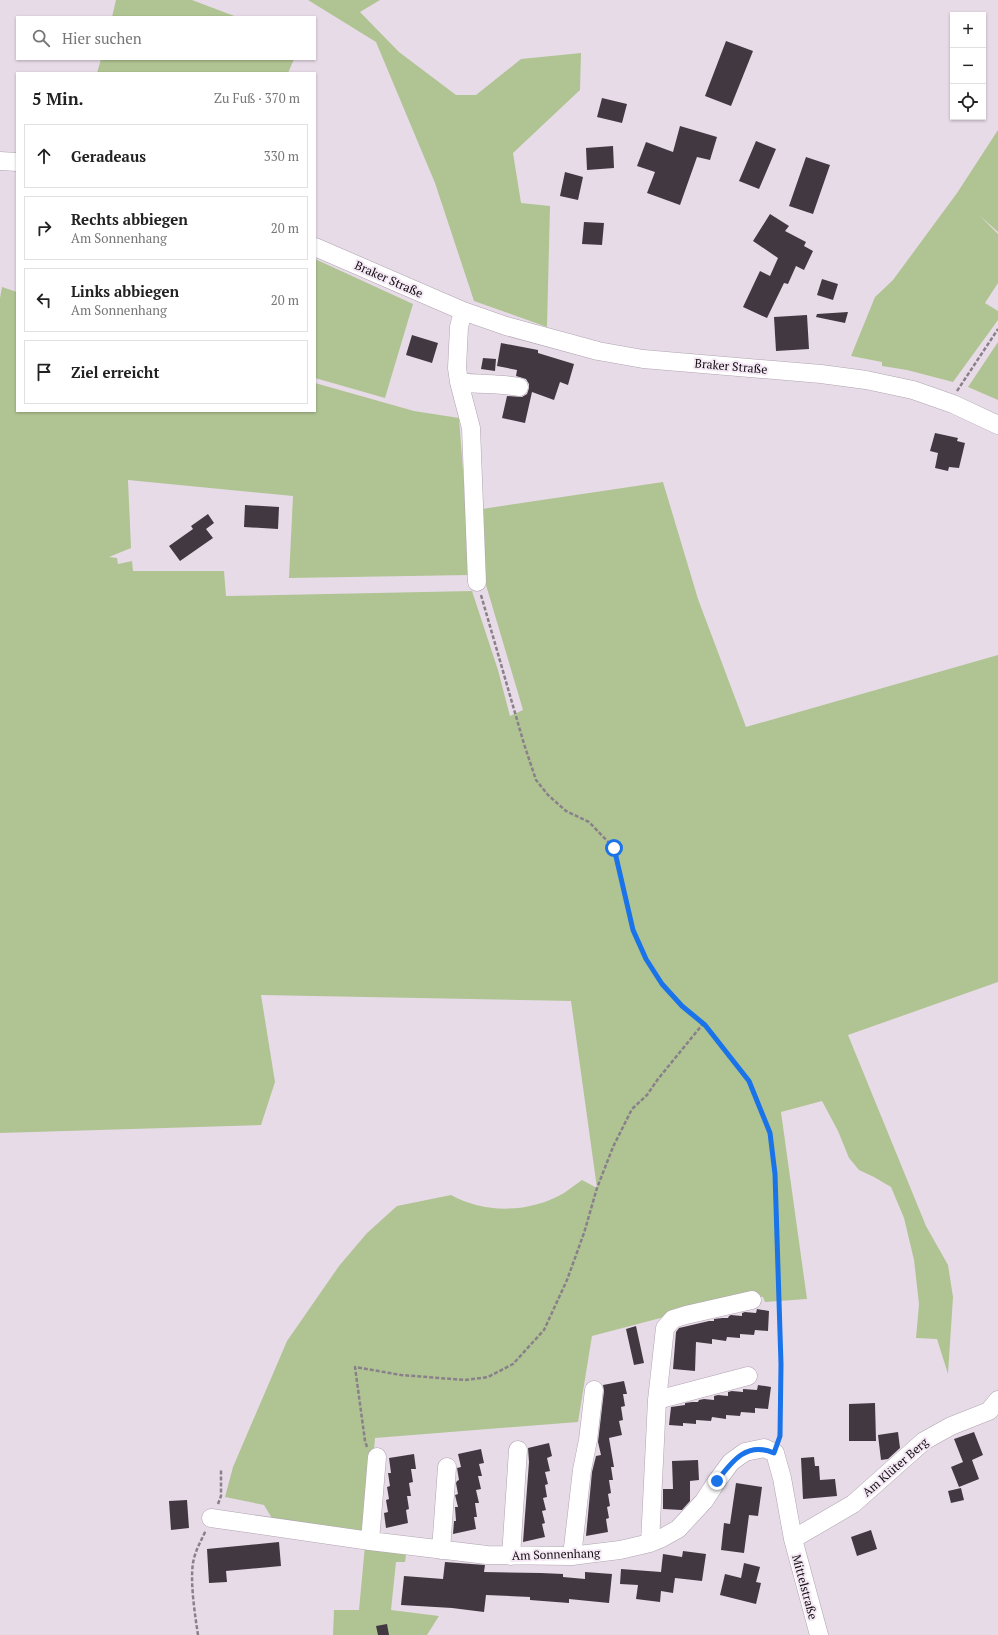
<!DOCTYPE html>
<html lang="de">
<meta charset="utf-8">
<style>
body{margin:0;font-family:"PT Serif",serif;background:#f6f6f6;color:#222}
.controls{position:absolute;right:12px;top:12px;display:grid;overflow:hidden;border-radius:0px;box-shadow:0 1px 3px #0004}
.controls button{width:36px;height:36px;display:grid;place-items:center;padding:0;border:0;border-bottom:1px solid #e0e0e0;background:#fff;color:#222;font:20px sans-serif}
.stop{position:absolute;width:12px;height:12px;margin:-9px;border:3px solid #1a73e8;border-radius:50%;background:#fff}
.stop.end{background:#1a73e8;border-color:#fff;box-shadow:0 1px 4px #0008}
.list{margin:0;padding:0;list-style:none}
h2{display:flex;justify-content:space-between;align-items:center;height:52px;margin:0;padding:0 16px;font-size:17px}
h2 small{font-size:13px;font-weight:400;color:#767676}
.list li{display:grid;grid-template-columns:26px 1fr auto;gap:12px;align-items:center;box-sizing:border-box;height:64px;margin:0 8px 8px;padding:0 8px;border:1px solid #e0e0e0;border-radius:0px}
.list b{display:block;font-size:15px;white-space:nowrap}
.list p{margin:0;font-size:13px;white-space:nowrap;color:#767676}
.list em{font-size:13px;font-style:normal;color:#767676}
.icon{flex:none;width:22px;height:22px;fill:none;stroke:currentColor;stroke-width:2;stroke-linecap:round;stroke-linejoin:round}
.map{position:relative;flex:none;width:998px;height:1635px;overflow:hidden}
.search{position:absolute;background:#fff;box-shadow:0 1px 3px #0004;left:16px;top:16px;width:300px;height:44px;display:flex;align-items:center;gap:10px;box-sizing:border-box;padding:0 14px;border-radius:0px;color:#767676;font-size:15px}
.panel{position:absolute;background:#fff;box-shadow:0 1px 3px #0004;left:16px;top:72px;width:300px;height:340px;border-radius:0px}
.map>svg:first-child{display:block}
</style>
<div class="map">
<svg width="998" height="1635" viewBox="0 0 998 1635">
<rect width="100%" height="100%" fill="#e8dbe8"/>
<path fill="#b0c493" d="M116,0H192L237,17H112Z
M308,0H380L360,12L399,52L456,95H476L521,59L581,53L580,90L513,153L521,203L550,206L547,327L474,301L435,183L376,42Z
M101,59H294L288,73H97Z
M998,130V232L979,215L998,234V283L985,303L998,311V320L953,382L907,370L882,366V362L851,356L875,297L893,280L957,193Z
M315,259L413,304L385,398L315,378Z
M2,287L17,292V411H315V383L414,411L459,418L471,575L289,578L293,496L128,480L131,548L109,557L117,558L118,564L132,561L133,571H224L226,596L472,591L498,670L510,716L523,710L486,585L482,509L663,482L698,599L746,727L998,655V982L848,1035L926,1226L948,1265L953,1297L948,1374L937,1339L916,1338L919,1304L914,1260L904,1218L891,1187L874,1177L859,1170L849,1158L838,1131L822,1101L781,1112L807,1299L765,1302L763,1297L748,1295L592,1336L578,1422L375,1438L367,1534L273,1520L264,1505L225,1497L233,1467L287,1341L339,1266L367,1233L397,1206L451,1195C485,1214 530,1213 564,1193C570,1189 576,1184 582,1180L597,1188L571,1001L261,995L275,1082L261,1125L0,1133V298Z
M998,342V400L968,387Z
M365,1545L407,1549L405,1562H396L391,1610L439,1616L427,1635H333L334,1610H359Z"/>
<path fill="#423842" d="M726,41L753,51L731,106L705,96Z
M602,98L627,104L622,123L597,117Z
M680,126L717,137L710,160L697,157L680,205L647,193L655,172L637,166L646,142L673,152Z
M756,141L776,149L759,189L739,181Z
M613,146L614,168L587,170L586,148Z
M806,157L830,165L813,214L789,206Z
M565,172L583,177L578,200L560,196Z
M770,214L789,226L785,231L806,242L804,246L813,251L804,270L796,266L788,284L784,283L767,318L743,307L760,271L770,276L778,258L753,241Z
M584,222L604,223L602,245L582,244Z
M822,279L838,284L833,300L817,295Z
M848,312L845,323L816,317L817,314Z
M807,315L809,349L776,351L774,317Z
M412,335L438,343L432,363L406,355Z
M501,343L538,350V353L574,364L568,385L560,382L554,400L532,392L525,423L502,418L507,396L522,397L527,394L529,388V384L526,379L516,376L517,370L497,366Z
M483,358L496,359L495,371L481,369Z
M935,433L958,438L957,441L965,443L959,468L949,467L948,471L935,468L938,453L930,451Z
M245,505L279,507L278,529L244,527Z
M208,514L214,523L206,529L213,538L180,561L169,546L193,529L191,526Z
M757,1309L769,1311L768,1331L755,1330L754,1335L740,1334V1338L727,1337L726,1341L712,1339V1344L696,1342L695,1371L673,1369L676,1332L679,1328L709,1321H714V1319L722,1318H728L729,1316L731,1315L742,1316V1313L745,1312L756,1313Z
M636,1326L644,1363L634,1365L626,1329Z
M624,1381L627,1394H623L625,1406L621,1407L623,1420L619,1421L622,1435L609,1438L614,1467H611L613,1480H609L611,1493L608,1494L610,1506L607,1507L609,1518L606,1519L608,1532L586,1536L592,1472L596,1456L601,1455L598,1442L604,1391L603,1385Z
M758,1385L771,1387L768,1409L755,1408V1413L741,1412L740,1416L726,1415V1419L712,1417L711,1421L696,1420V1424L683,1423V1426L669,1425L671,1407L685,1405V1403L692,1402H698L699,1400L704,1399L714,1400V1396L718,1395L728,1396V1392L732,1391L743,1392V1389L757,1390Z
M875,1403L876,1441H849V1404Z
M898,1432L900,1448L888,1459L881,1460L878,1435Z
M974,1432L983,1455L972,1460L979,1479L959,1487L951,1467L963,1462L954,1439Z
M549,1443L552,1456L547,1458L550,1471L545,1472L548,1484L545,1485L547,1497L543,1498L546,1510L542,1511L545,1523L542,1524L545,1537L523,1542L529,1462L528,1448Z
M481,1449L484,1463L479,1464L482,1476H478L481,1489L476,1490L479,1503H475L477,1517H474L476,1529L453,1534L454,1521H456L455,1507H458L455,1495L458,1494L456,1483L457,1481L459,1480L457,1468L461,1467L458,1454Z
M414,1454L416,1469H411L413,1482L409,1483L411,1496H407L409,1509L406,1510L408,1523L386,1528L384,1513L388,1512L386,1500L389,1499L387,1487L390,1486L388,1473H391L389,1458Z
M814,1457L815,1466H819L820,1480L835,1479L837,1496L803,1499L801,1458Z
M698,1460L699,1480L690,1481V1501L682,1510L663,1509V1489H673L672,1461Z
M736,1483L762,1487L758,1516L749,1515L744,1553L721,1550L724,1523L730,1524Z
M961,1488L964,1500L951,1503L948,1491Z
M187,1500L189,1528L171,1530L169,1501Z
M871,1530L877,1549L857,1556L851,1537Z
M279,1542L281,1566L226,1571L227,1582L209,1583L207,1549Z
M683,1551L706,1554L702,1581L675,1578L673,1593L661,1591L660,1602L636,1599L638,1585L620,1584L621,1569L661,1572L663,1554L682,1557Z
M445,1562L485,1565L484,1572L541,1573L563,1574V1577L585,1579V1572L612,1574L609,1603L569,1599V1603L530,1600V1597L486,1595L484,1612L452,1608L401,1605L404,1576L443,1579Z
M744,1563L760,1567L756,1582L761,1583L756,1604L720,1595L725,1574L741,1578Z
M387,1624L389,1635H378L376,1626Z"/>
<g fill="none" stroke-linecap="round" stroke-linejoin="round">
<defs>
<path id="minor" d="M0,161L17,162
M315,247L463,311L506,326L598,351L643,359L821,374L866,380L913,390L953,404L998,425
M463,311L459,327L457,368L459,382L471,428L477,582
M459,382C479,385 499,383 519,387
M657,1400L748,1376
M211,1518L370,1541L487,1555L572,1556L587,1554L620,1550L650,1543L662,1538L678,1529L704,1501L717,1481L731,1462L745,1452L764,1448L775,1453L782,1478L793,1539L819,1635
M793,1539L853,1504L924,1441L951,1426L989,1411L998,1400
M370,1541L377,1457
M650,1543L657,1400L665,1328L673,1319L686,1315L752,1300
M441,1550L447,1467
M511,1556L518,1450
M572,1556L582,1470L588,1440L594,1390"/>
</defs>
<use href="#minor" stroke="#b0a4b1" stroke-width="19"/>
<path stroke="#898089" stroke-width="2.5" stroke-dasharray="4 2" stroke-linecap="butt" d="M957,391L998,329
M481,595L524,744L536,780L548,795L566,811L589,822L614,848L633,930L646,959L662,984L682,1006L705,1025L749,1081L770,1133L775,1174L781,1364L779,1439
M367,1447L365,1441L355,1367L401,1375L465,1380L488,1377L513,1364L544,1330L567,1280L584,1233L597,1188L613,1147L632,1109L647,1095L658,1079L702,1025H705
M218,1504L221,1496V1469
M198,1635C195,1615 190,1583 193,1563C195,1551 201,1541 206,1530"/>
<use href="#minor" stroke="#fff" stroke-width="18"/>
</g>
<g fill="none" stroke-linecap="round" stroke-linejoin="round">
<path stroke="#1a73e8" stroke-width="5" d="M614,848L633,930L646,959L662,984L682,1006L705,1025L749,1081L770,1133L775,1174L781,1364L780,1436L774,1453C747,1441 732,1461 717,1481"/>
</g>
<g text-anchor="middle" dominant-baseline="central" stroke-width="4" stroke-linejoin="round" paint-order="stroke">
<g font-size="12" fill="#110d11" stroke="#f5e9f5">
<text transform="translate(389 279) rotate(24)">Braker Straße</text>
<text transform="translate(731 366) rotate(5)">Braker Straße</text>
<text transform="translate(895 1467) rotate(-41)">Am Klüter Berg</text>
<text transform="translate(556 1554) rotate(-2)">Am Sonnenhang</text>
<text transform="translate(805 1587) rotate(75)">Mittelstraße</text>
</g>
</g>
</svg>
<div class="controls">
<button>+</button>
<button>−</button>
<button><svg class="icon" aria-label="locate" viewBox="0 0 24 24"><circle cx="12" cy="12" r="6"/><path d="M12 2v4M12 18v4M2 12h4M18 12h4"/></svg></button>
</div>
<div class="stop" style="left:614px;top:848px"></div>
<div class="stop end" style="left:717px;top:1481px"></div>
<div class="search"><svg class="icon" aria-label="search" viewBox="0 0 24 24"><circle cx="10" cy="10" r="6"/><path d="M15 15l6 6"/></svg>Hier suchen</div>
<section class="panel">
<h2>5 Min.<small>Zu Fuß · 370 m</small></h2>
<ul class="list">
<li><svg class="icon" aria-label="ahead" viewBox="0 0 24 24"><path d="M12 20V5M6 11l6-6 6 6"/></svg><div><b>Geradeaus</b></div><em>330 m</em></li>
<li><svg class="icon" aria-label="right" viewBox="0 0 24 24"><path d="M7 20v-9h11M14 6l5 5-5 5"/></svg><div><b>Rechts abbiegen</b><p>Am Sonnenhang</p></div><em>20 m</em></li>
<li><svg class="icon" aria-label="left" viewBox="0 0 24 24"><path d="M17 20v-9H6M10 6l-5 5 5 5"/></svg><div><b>Links abbiegen</b><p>Am Sonnenhang</p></div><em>20 m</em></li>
<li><svg class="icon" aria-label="arrive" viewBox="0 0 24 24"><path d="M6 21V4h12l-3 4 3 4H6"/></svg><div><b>Ziel erreicht</b></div></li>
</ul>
</section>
</div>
